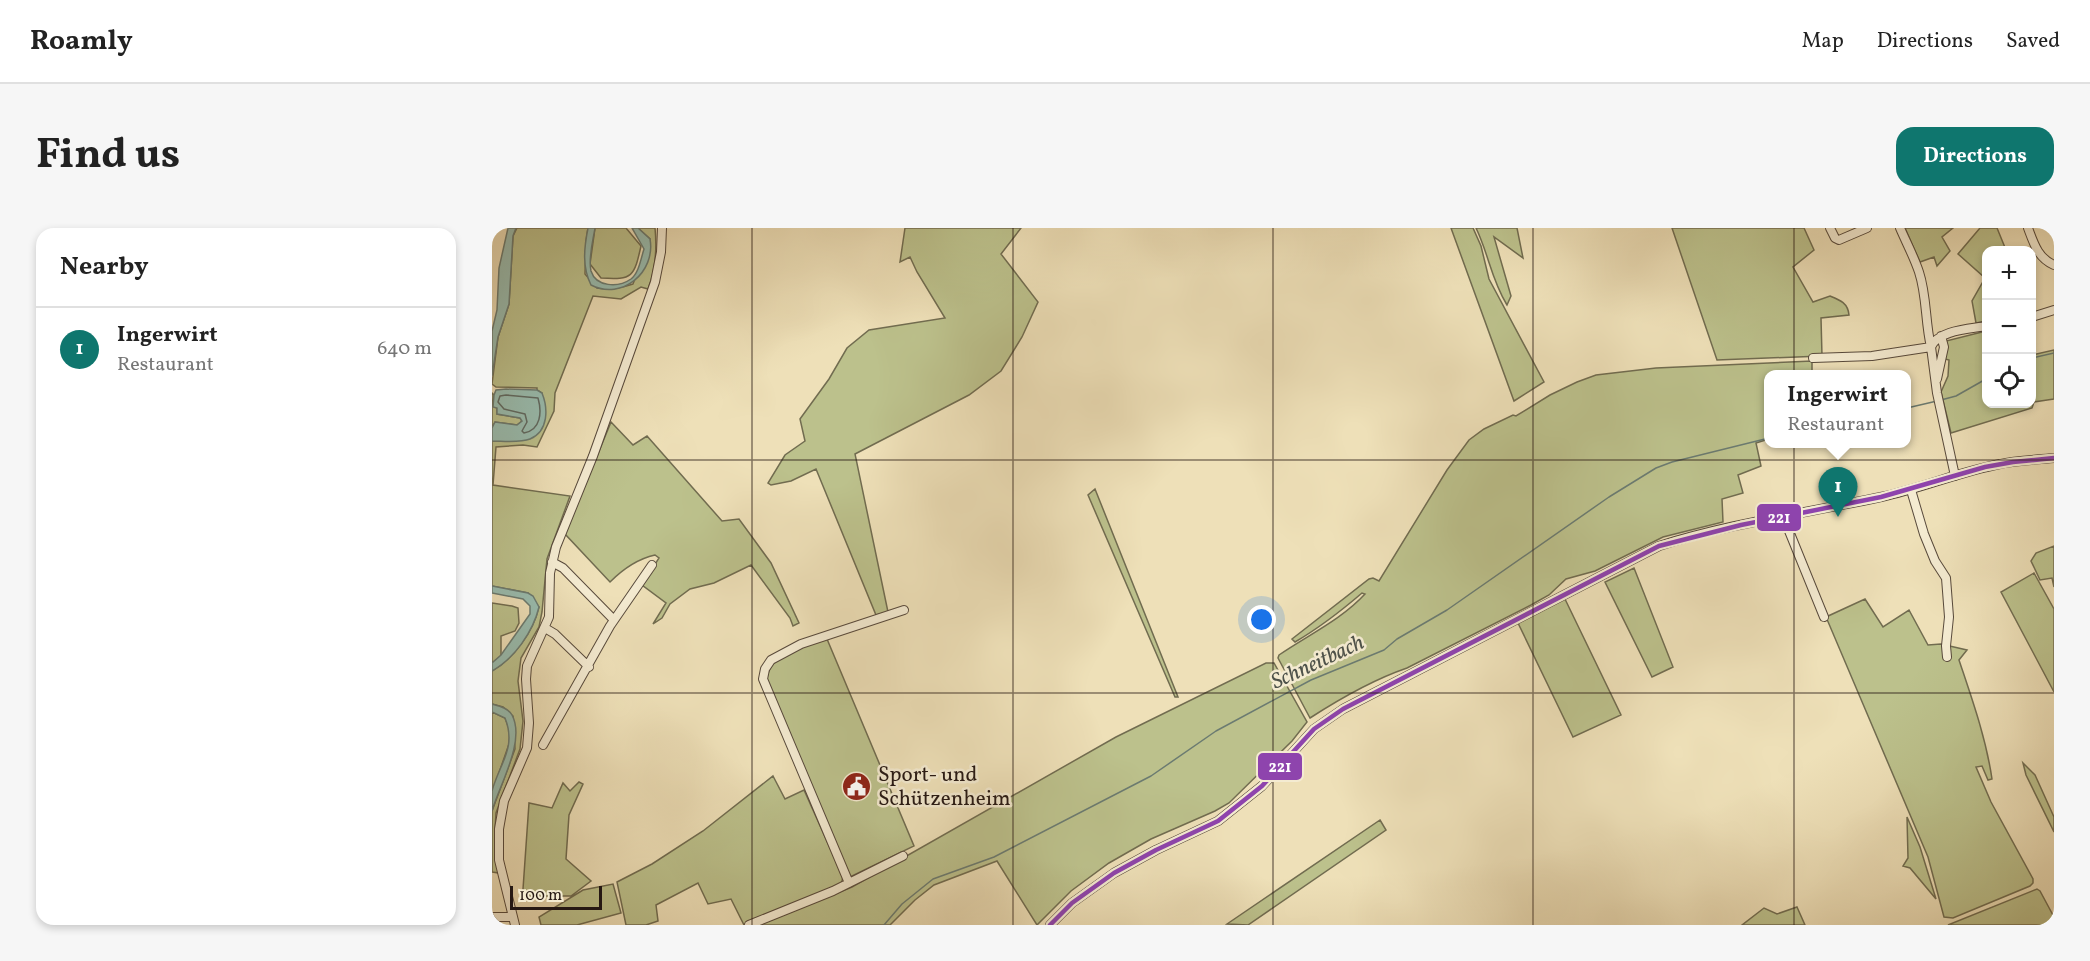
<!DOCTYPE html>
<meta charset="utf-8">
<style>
body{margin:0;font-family:Vollkorn,serif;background:#f6f6f6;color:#222}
.controls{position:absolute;right:18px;top:18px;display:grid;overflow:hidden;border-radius:12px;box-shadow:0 3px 9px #0003}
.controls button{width:54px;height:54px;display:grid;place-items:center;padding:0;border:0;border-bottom:2px solid #e0e0e0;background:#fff;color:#222;font:30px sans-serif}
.scale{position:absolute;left:18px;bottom:15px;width:92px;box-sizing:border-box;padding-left:6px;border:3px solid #261813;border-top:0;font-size:16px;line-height:21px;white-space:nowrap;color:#261813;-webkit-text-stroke:4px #f4ebd1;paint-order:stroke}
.you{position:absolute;left:770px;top:392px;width:21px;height:21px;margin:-15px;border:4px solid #fff;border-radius:50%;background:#1a73e8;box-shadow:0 0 0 9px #1a73e833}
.badge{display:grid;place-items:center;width:39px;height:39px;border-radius:50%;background:#0f766e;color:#fff;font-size:20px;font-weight:700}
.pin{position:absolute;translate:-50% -50px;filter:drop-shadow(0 2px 3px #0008)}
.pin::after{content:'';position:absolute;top:32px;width:21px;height:18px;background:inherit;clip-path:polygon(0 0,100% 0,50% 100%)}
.popup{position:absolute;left:1272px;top:142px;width:147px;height:78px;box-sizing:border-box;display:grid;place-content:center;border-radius:12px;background:#fff;filter:drop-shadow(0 2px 4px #0005);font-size:20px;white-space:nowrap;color:#767676}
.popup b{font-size:22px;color:#222}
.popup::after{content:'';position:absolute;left:50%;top:100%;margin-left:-12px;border:12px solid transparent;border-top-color:#fff}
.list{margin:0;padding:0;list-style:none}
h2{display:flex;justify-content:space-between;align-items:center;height:78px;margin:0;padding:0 24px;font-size:26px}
h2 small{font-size:20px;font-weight:400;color:#767676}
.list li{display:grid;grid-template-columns:39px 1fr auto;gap:18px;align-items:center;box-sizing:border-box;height:84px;padding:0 24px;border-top:2px solid #e0e0e0}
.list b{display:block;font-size:22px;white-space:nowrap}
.list p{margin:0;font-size:20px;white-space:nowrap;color:#767676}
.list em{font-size:20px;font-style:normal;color:#767676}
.icon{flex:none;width:33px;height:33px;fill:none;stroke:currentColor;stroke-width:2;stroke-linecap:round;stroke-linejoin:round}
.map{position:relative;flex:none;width:1562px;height:697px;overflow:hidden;border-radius:18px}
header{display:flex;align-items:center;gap:36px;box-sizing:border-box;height:84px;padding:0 30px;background:#fff;border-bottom:2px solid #e0e0e0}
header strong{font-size:28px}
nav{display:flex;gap:33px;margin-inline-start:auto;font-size:21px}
.intro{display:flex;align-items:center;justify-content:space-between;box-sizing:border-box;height:144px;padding:0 36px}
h1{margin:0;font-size:42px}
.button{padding:15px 27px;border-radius:18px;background:#0f766e;color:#fff;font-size:21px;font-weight:700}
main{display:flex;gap:36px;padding:0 36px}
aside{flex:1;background:#fff;border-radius:18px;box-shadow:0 3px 9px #0003}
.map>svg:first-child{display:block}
</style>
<header>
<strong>Roamly</strong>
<nav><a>Map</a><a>Directions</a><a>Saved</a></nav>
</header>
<div class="intro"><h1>Find us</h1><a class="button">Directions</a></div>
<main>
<aside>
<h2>Nearby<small></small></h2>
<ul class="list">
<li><span class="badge">1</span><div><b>Ingerwirt</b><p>Restaurant</p></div><em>640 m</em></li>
</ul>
</aside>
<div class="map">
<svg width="1562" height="697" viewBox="0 0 1562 697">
<rect width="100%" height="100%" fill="#eee0b8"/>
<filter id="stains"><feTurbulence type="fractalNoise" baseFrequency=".00333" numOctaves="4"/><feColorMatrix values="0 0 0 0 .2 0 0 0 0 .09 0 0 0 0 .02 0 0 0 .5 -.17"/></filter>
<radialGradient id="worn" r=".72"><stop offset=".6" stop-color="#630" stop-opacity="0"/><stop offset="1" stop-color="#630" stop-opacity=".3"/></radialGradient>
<path fill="#bcc18c" stroke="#716c50" stroke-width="1.5" d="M25,0H96L94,13L93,46L105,60C118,62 129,60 141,56L158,11L146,0H163C165,21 164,41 156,61L149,59L129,71L101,68L63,165L62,183L45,219L31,217L4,219L1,257L78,268L55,331L50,384L47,399L29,430L26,453L31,493L28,521L4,585L3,602L7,645L0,644V583L23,521L21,488L11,479L0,476V443C22,430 41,404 47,379L36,365L0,358V213L27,212L50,165L45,162V160L4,159L0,156L6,109L17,76L21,8Z
M103,0H134L149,18C142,49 141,52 109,50L98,36Z
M413,0H529L509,26L546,74L530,109L509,143L477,167L363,226L396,384L384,387L324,241L299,253L279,257L276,255L293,227L313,213L308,191L337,151L355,120L377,102L453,90L425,44L418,29L408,34Z
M959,0H981L989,18L997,51L1052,154L1022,173Z
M984,0H1025L1031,30L1002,9L1019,68L1015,77C999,51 997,27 984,0Z
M1180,0H1312L1322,22L1301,39L1321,74L1338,68C1348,72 1356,75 1357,87L1329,90L1330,128L1225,132Z
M1413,0H1461L1450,9L1458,23L1445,38L1442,29L1428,34Z
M1488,0H1505L1514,22H1494V93L1484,95L1480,73L1493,50L1466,26Z
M1494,103V176H1540V127L1562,122V171L1542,174L1540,180L1459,205L1449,164L1456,148L1457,132L1453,131L1454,113Z
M1320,133V146H1277V211L1264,215L1269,238L1246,247L1251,265L1230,271L1231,294L1171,309L1103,343L1074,351L1057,367L1039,377L915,440C880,452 849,470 818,490L786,430L787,427C816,407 849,392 873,366L870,365C849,383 827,400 803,414L800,411L877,351L881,350L887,353L955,242L977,212L992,201L1021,187L1024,188L1058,167L1085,154L1104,147L1164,140Z
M0,165L2,167L1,178L5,180V186L28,190L30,193L25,197L3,194L0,200Z
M119,194L141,217L155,208L230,293L247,291L279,335L307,395L301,398L298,390L259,337L222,355L198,361L178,376L170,390L161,396L174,375L150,357L167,330L163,327C145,331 131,341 118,354L73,306Z
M603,261L686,469H683L596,267Z
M1562,318V359L1560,350L1548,352L1539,333L1544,325Z
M1142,340L1181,439L1160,449L1113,354Z
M1542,345L1562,381V464L1509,364Z
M1072,369L1129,487L1081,509L1026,395Z
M1373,371L1391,399L1417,382L1436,417L1449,416L1475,422L1467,432C1480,471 1494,510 1500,551L1496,552L1490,538L1484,539L1499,574L1541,651V655L1538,658L1461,690L1452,689L1436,629L1334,389Z
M0,375L20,378L26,380L27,395L23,403L9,408V428L0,435Z
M335,411L422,618L358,649L275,452C276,425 314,419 335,411Z
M774,435H782L815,494L800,513L737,575L723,583L659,611L617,635L579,663L545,697L505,633L442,657L423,672L398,697H266L360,659L624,509Z
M0,484L13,490L18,503L17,516L0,565Z
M1531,535L1543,547L1562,589V604L1534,547Z
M281,548L293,571L312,562L351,649L349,657L252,697L239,671L216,676L206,655L164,677L166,693L154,697H134L125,654L160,636L211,603Z
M87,554L91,556L77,587L74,631L99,653L79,668H35L31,661L37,575L60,580L71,555L78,563Z
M1415,589L1428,619L1444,671L1418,640L1411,638L1416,630Z
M888,592L894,602L756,697L735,696Z
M121,656L129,685L85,697H49L47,689L91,662Z
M1545,661L1548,663L1562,689V697H1456Z
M1305,679L1313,697H1250L1272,680L1285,686Z"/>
<path fill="#99bdb0" stroke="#6b7b71" stroke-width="1.5" d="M16,0H24L21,8L17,76L6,109L0,148V103L5,82L7,40Z
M96,0H103C101,13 96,30 99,43C104,59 126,60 139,51C147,45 149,30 152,21L140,0H146L158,11C164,44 130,73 99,57C90,39 92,20 96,0Z
M14,161L45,162L50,165C56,180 57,203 38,211C28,215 11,213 0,213V200L3,194L25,197L30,193L28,190L5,186V180L1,179L2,167L4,162Z
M0,358L36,365L41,368L47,379C41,404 22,431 0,443V435L9,427L38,386V378L31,371L0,365Z
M0,476C7,478 16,480 20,487C34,513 7,558 0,583C0,577 0,569 0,563C7,536 25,520 13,490L0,484Z"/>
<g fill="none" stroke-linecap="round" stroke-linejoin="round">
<path stroke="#606a62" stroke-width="1.5" d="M14,167L46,170C50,184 49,202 32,205L30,203L35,194L33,186L12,181L6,174L8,168Z"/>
<path stroke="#6b7b71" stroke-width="1.5" d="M1540,130L1562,125
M1449,172L1464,168L1494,151
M1415,180L1445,173
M392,697L410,676L441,651L502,629L659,548L724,503L819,452L892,422L905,411L955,382L1117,269L1164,240L1180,234L1277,210"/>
<defs>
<path id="street" d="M1338,0L1343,10L1347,12L1375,0
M1536,0C1542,16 1546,30 1562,37
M1540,89L1562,82
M1321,130L1380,128L1439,119C1433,94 1435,68 1427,44C1422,29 1414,14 1408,0
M1445,151L1452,119L1449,108
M1463,248L1445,165L1439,119C1446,102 1478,101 1494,98
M1419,262L1432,306L1443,333L1454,350L1457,389L1454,418L1455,429
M1288,287L1295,298L1332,389
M60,334L71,340L122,392
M53,400L63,406L97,439
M51,517L118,398L160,337
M357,655L271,451L273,441L279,432L309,416L412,382
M0,689H20
M23,697L7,632V601L12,573L35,520L37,495L34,451L35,438L57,389L58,345L64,319L101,228L163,54L169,24L170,0
M257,697L341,663L411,628
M558,697L580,675L622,645L664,622L726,593L770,558L822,501L851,481L1167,318C1239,295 1315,285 1389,269C1430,260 1467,244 1508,236C1525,232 1544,232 1562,230"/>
</defs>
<use href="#street" stroke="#584a3c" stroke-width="10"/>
<use href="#street" stroke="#f4ebd1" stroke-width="8"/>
<defs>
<path id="bus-1" d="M558,697L580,675L622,645L664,622L726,593L770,558L822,501L851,481L1167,318L1249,297L1389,269L1493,239L1521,234L1562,230"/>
</defs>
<use href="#bus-1" stroke="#f4ebd1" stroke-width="9"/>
<use href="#bus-1" stroke="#8e44ad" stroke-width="4.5"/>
</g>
<path fill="none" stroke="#261813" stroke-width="1.5" stroke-opacity="0.55" d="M260,0V697M521,0V697M781,0V697M1041,0V697M1302,0V697M0,232H1562M0,465H1562"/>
<defs>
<symbol id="civic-disc" viewBox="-11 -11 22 22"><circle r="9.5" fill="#8f2418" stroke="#f4ebd1"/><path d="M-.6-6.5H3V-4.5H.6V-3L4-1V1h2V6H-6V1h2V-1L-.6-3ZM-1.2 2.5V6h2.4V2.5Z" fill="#fff"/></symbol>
</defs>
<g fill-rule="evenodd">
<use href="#civic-disc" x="348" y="542" width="33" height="33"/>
</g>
<g text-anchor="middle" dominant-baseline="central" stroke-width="5" stroke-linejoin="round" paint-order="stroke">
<g font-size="21" fill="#261813" stroke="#f4ebd1" text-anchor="start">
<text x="386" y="547">Sport- und<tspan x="386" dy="24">Schützenheim</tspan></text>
</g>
<g font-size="22" font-style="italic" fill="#4e524a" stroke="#f4ebd1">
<text transform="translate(826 435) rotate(-25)">Schneitbach</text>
</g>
</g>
<g stroke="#f4ebd1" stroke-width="2">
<rect x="1264" y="275" width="46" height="29" rx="6" fill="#8e44ad"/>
<rect x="765" y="524" width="46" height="29" rx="6" fill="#8e44ad"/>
</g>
<g font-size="16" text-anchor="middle" font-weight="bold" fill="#fff">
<text x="1287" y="295">221</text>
<text x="788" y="544">221</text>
</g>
<rect width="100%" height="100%" filter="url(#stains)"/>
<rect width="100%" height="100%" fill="url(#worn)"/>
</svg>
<div class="controls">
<button>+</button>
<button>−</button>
<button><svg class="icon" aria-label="locate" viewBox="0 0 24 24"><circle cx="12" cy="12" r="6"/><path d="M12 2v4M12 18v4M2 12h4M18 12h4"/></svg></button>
</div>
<div class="scale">100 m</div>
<div class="you"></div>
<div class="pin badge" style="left:1346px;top:289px">1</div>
<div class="popup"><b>Ingerwirt</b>Restaurant</div>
</div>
</main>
